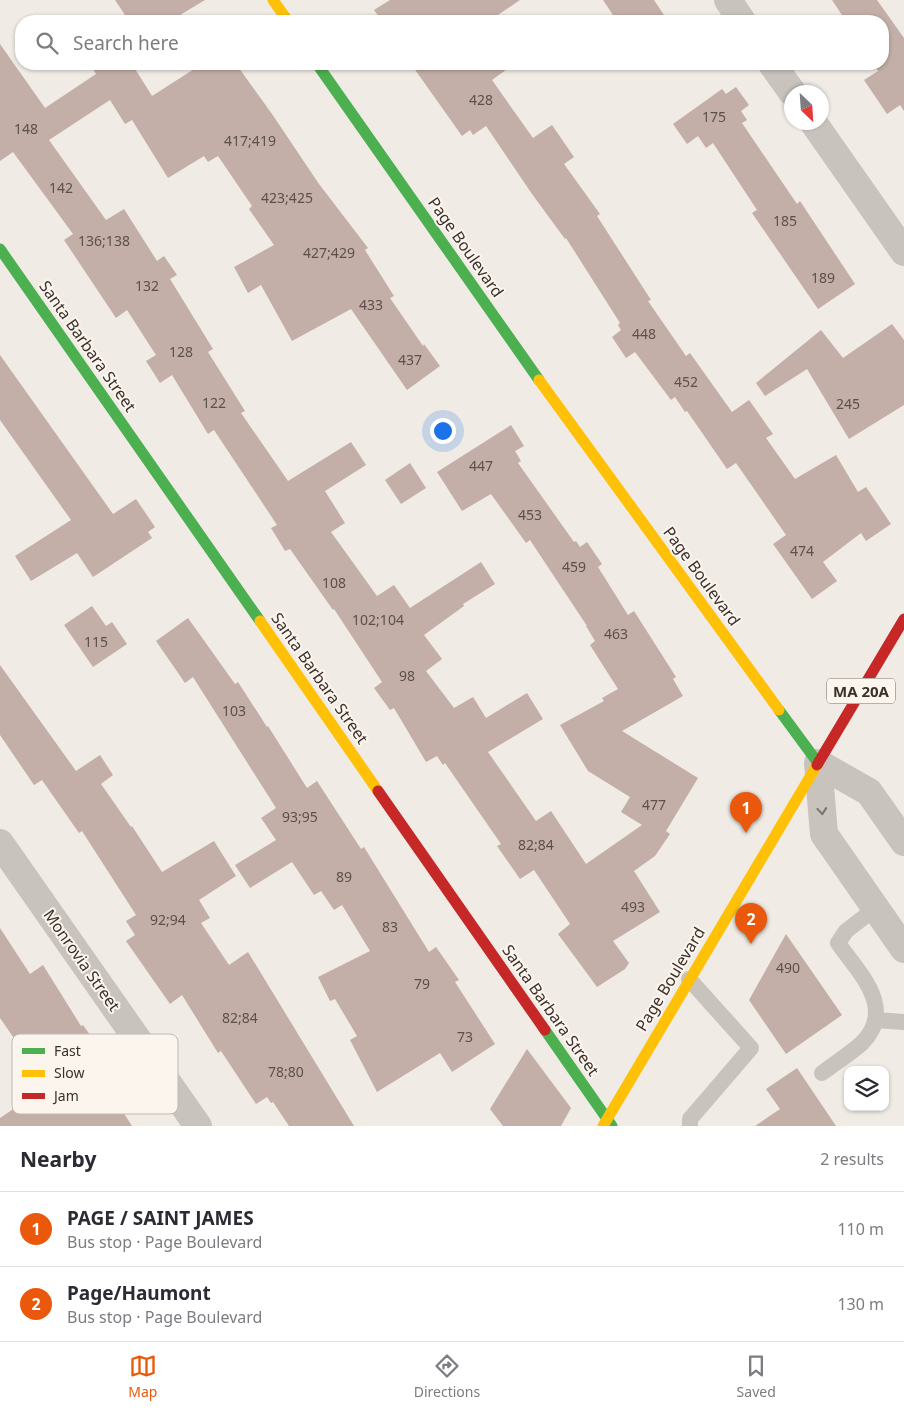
<!DOCTYPE html>
<meta charset="utf-8">
<style>
body{margin:0;font-family:"Noto Sans",sans-serif;background:#f7f7f7;color:#2b2b33}
.controls{position:absolute;right:15px;bottom:15px;display:grid;overflow:hidden;border-radius:10px;box-shadow:0 1px 4px #0004}
.controls button{width:45px;height:45px;display:grid;place-items:center;padding:0;border:0;border-bottom:1px solid #e1e1e2;background:#fff;color:#2b2b33;font:25px sans-serif}
.compass{position:absolute;left:784px;top:85px;width:45px;height:45px;border-radius:50%;background:#fff;box-shadow:0 1px 4px #0004;rotate:155deg}
.you{position:absolute;left:442px;top:430px;width:18px;height:18px;margin:-12px;border:4px solid #fff;border-radius:50%;background:#1a73e8;box-shadow:0 0 0 8px #1a73e833}
.badge{display:grid;place-items:center;width:32px;height:32px;border-radius:50%;background:#ea580c;color:#fff;font-size:16px;font-weight:700}
.pin{position:absolute;translate:-50% -41px;filter:drop-shadow(0 1px 2px #0008)}
.pin::after{content:'';position:absolute;top:26px;width:18px;height:15px;background:inherit;clip-path:polygon(0 0,100% 0,50% 100%)}
.list{margin:0;padding:0;list-style:none}
h2{display:flex;justify-content:space-between;align-items:center;height:65px;margin:0;padding:0 20px;font-size:21px}
h2 small{font-size:16px;font-weight:400;color:#7c7c81}
.list li{display:grid;grid-template-columns:32px 1fr auto;gap:15px;align-items:center;box-sizing:border-box;height:75px;padding:0 20px;border-top:1px solid #e1e1e2}
.list b{display:block;font-size:19px;white-space:nowrap}
.list p{margin:0;font-size:16px;white-space:nowrap;color:#7c7c81}
.list em{font-size:16px;font-style:normal;color:#7c7c81}
.icon{flex:none;width:28px;height:28px;fill:none;stroke:currentColor;stroke-width:2;stroke-linecap:round;stroke-linejoin:round}
.map{position:relative;flex:none;width:904px;height:1126px;overflow:hidden}
.search{position:absolute;background:#fff;box-shadow:0 1px 4px #0004;left:15px;right:15px;top:15px;height:55px;display:flex;align-items:center;gap:12px;box-sizing:border-box;padding:0 18px;border-radius:20px;color:#7c7c81;font-size:19px}
.sheet{height:215px;background:#fff}
nav{display:flex;justify-content:space-around;align-items:center;box-sizing:border-box;height:70px;border-top:1px solid #e1e1e2;background:#fff;font-size:14px;color:#7c7c81}
nav a{display:grid;justify-items:center;gap:2px}
nav .on{color:#ea580c}
.map>svg:first-child{display:block}
</style>
<div class="map">
<svg width="904" height="1126" viewBox="0 0 904 1126">
<rect width="100%" height="100%" fill="#f0ebe5"/>
<path fill="#c3afa7" d="M115,0H205L170,21H129Z
M390,0H520L489,21H382L374,10Z
M603,0H654L668,21H617Z
M832,0H877L904,38V111L900,105L887,114L864,80L878,71L874,64H883V21H846Z
M0,44L45,108L96,74L90,64H132L152,96L202,64H236L272,114L319,184L368,248L365,250L394,296L390,298L423,346L424,344L440,366L407,390L351,309L292,341L261,285L248,293L234,267L274,245L249,209L252,206L218,156L208,162L204,156L168,178L132,120L125,124L110,100L49,140L106,220L124,209L157,261L164,256L177,275L170,279L213,349L208,352L245,411L241,413L288,481L351,442L366,465L325,491L345,523L331,532L377,596L394,585L410,608L481,562L495,584L463,604L464,606L424,635L442,659L426,671L454,708L473,697L486,718L527,693L543,719L488,752L536,821L551,811L586,864L642,825L621,812L630,797L588,771L560,725L604,701L602,698L618,689L590,645L595,641L586,626H587L530,540L526,543L491,494L462,511L437,472L511,425L524,446L515,451L521,461L518,463L574,542L576,541L580,547L587,542L602,564L598,567L628,615L634,611L676,677L673,679L683,696L622,731L698,778L666,831L670,834L655,856L634,871L660,912L613,941L629,963L625,969L597,987L558,934L570,924L534,870L520,879L497,846L501,844L445,763L443,765L437,756L426,762L394,708L390,710L374,688L382,682L334,609L333,610L290,549L285,551L271,528L277,525L214,430L208,434L172,375L160,383L146,361L156,355L152,349L127,310L116,318L64,240L73,234L13,152L0,161Z
M411,64H514L492,80L533,138L552,125L574,157L564,164L600,214L597,216L651,300L648,301L686,356L690,353L732,412L749,400L773,434L766,438L795,479L836,455L858,492L866,487L891,524L866,541L861,533L823,562L837,581L812,599L773,544L786,535L736,463L727,469L687,411L685,412L675,397L671,400L635,352L626,358L612,337L621,330L618,325L620,323L566,238L565,239L532,194L486,126L473,135L470,130L462,136Z
M736,87L749,105L741,111L747,120L742,123L797,204L800,201L855,284L818,309L752,213L757,210L713,143L706,148L698,136L687,144L673,124L722,89L726,94Z
M892,324L904,340V405L849,439L807,369L765,396L756,383L821,330L843,358Z
M0,355L113,514L136,499L155,527L148,532L152,538L93,577L77,553L31,581L15,556L71,520L0,420Z
M410,463L426,488L401,504L385,480Z
M92,606L106,626L112,622L127,644L93,667L64,625Z
M188,618L235,684L238,682L267,727L268,726L307,788L317,781L361,849L364,847L429,952L436,947L459,980L455,982L495,1044L452,1072L440,1053L377,1092L350,1040L357,1036L335,999L330,1001L318,977L370,951L342,905L334,910L321,891L314,895L292,862L250,888L235,865L276,840L261,818L276,808L193,677L185,683L156,641Z
M0,665L76,771L100,755L113,775L101,784L131,827L132,826L162,872L214,841L236,876L199,900L210,918L201,923L229,965L248,952L354,1126H289L273,1102L271,1103L267,1097L256,1104L221,1051L218,1053L182,995L170,1004L126,941L135,935L126,921L136,915L82,831L79,833L42,780L34,785L0,735Z
M0,928L30,974L43,965L81,1026L83,1025L105,1056L93,1065L132,1126H0V1118L47,1086L0,1018Z
M786,934L842,1015L786,1054L749,1000Z
M527,1049L571,1108L561,1126H503L490,1109Z
M797,1068L836,1126H755L780,1109L766,1089Z"/>
<g fill="none" stroke-linecap="round" stroke-linejoin="round">
<path stroke="#c9c3be" stroke-width="16" d="M689,979L751,1048L690,1119V1126
M875,1020L904,1022
M822,1073C835,1063 850,1054 862,1043C897,1008 858,972 838,943L846,931L876,908"/>
<path stroke="#c9c3be" stroke-width="28" d="M728,0L742,21
M772,64L792,92
M813,122L904,252
M818,763L824,834L904,949
M818,763L869,792L904,842
M0,843L198,1126"/>
<path stroke="#4caf50" stroke-width="11" d="M317,64L539,380
M0,249L260,621
M779,710L818,763
M545,1030L612,1126"/>
<path stroke="#ffc107" stroke-width="11" d="M273,0L288,21
M539,380L779,710
M260,621L378,791
M603,1126L817,765"/>
<path stroke="#c62828" stroke-width="11" d="M817,765L904,619
M378,791L545,1030"/>
</g>
<defs><path id="oneway-chevron" d="M-2-3.5L2.5 0L-2 3.5" fill="none" stroke-width="1.6" stroke-linecap="round" stroke-linejoin="round" transform="scale(1.25)"/></defs>
<use stroke="#7b726d" href="#oneway-chevron" transform="translate(822 811) rotate(85)"/>
<g text-anchor="middle" dominant-baseline="central" stroke-width="4" stroke-linejoin="round" paint-order="stroke">
<g font-size="14" fill="#5d504a">
<text x="481" y="99">428</text>
<text x="714" y="116">175</text>
<text x="26" y="128">148</text>
<text x="250" y="140">417;419</text>
<text x="61" y="187">142</text>
<text x="287" y="197">423;425</text>
<text x="785" y="220">185</text>
<text x="104" y="240">136;138</text>
<text x="329" y="252">427;429</text>
<text x="823" y="277">189</text>
<text x="147" y="285">132</text>
<text x="371" y="304">433</text>
<text x="644" y="333">448</text>
<text x="181" y="351">128</text>
<text x="410" y="359">437</text>
<text x="686" y="381">452</text>
<text x="214" y="402">122</text>
<text x="848" y="403">245</text>
<text x="481" y="465">447</text>
<text x="530" y="514">453</text>
<text x="802" y="550">474</text>
<text x="574" y="566">459</text>
<text x="334" y="582">108</text>
<text x="378" y="619">102;104</text>
<text x="616" y="633">463</text>
<text x="96" y="641">115</text>
<text x="407" y="675">98</text>
<text x="234" y="710">103</text>
<text x="654" y="804">477</text>
<text x="300" y="816">93;95</text>
<text x="536" y="844">82;84</text>
<text x="344" y="876">89</text>
<text x="633" y="906">493</text>
<text x="168" y="919">92;94</text>
<text x="390" y="926">83</text>
<text x="788" y="967">490</text>
<text x="422" y="983">79</text>
<text x="240" y="1017">82;84</text>
<text x="465" y="1036">73</text>
<text x="286" y="1071">78;80</text>
</g>
<rect fill="#fbf5ee" stroke="#756b66" stroke-width="1" x="827" y="678.5" width="68" height="25" rx="4"/>
<g font-size="15" font-weight="bold" fill="#3b302b">
<text x="861" y="691">MA 20A</text>
</g>
<g font-size="16" fill="#3b302b" stroke="#fbf5ee">
<text transform="translate(466 247) rotate(55)">Page Boulevard</text>
<text transform="translate(88 346) rotate(55)">Santa Barbara Street</text>
<text transform="translate(702 576) rotate(54)">Page Boulevard</text>
<text transform="translate(320 678) rotate(55)">Santa Barbara Street</text>
<text transform="translate(82 960) rotate(55)">Monrovia Street</text>
<text transform="translate(670 979) rotate(-59)">Page Boulevard</text>
<text transform="translate(551 1010) rotate(55)">Santa Barbara Street</text>
</g>
</g>
<rect x="12" y="1034" width="166" height="80" rx="8" fill="#fbf5ee" stroke="#c1bab4" stroke-width="1"/>
<rect x="22" y="1048" width="23" height="6" fill="#4caf50"/>
<rect x="22" y="1070" width="23" height="7" fill="#ffc107"/>
<rect x="22" y="1093" width="23" height="6" fill="#c62828"/>
<g font-size="14" fill="#3b302b">
<text x="54" y="1056">Fast</text>
<text x="54" y="1078">Slow</text>
<text x="54" y="1101">Jam</text>
</g>
</svg>
<div class="controls">
<button><svg class="icon" aria-label="layers" viewBox="0 0 24 24"><path d="M12 4l9 5-9 5-9-5zM3 14l9 5 9-5"/></svg></button>
</div>
<svg class="compass" viewBox="-18 -18 36 36"><path d="M0-13l5 13h-10z" fill="#e53935"/><path d="M0 13l5-13h-10z" fill="#7c7c81"/></svg>
<div class="you"></div>
<div class="pin badge" style="left:746px;top:833px">1</div>
<div class="pin badge" style="left:751px;top:944px">2</div>
<div class="search"><svg class="icon" aria-label="search" viewBox="0 0 24 24"><circle cx="10" cy="10" r="6"/><path d="M15 15l6 6"/></svg>Search here</div>
</div>
<section class="sheet">
<h2>Nearby<small>2 results</small></h2>
<ul class="list">
<li><span class="badge">1</span><div><b>PAGE / SAINT JAMES</b><p>Bus stop · Page Boulevard</p></div><em>110 m</em></li>
<li><span class="badge">2</span><div><b>Page/Haumont</b><p>Bus stop · Page Boulevard</p></div><em>130 m</em></li>
</ul>
</section>
<nav>
<a class="on"><svg class="icon" aria-label="map" viewBox="0 0 24 24"><path d="M3 6l6-2 6 2 6-2v14l-6 2-6-2-6 2zM9 4v14M15 6v14"/></svg>Map</a>
<a><svg class="icon" aria-label="directions" viewBox="0 0 24 24"><path d="M12 3l9 9-9 9-9-9zM9 14v-3h6M13 9l2 2-2 2"/></svg>Directions</a>
<a><svg class="icon" aria-label="saved" viewBox="0 0 24 24"><path d="M7 4h10v16l-5-4-5 4z"/></svg>Saved</a>
</nav>
